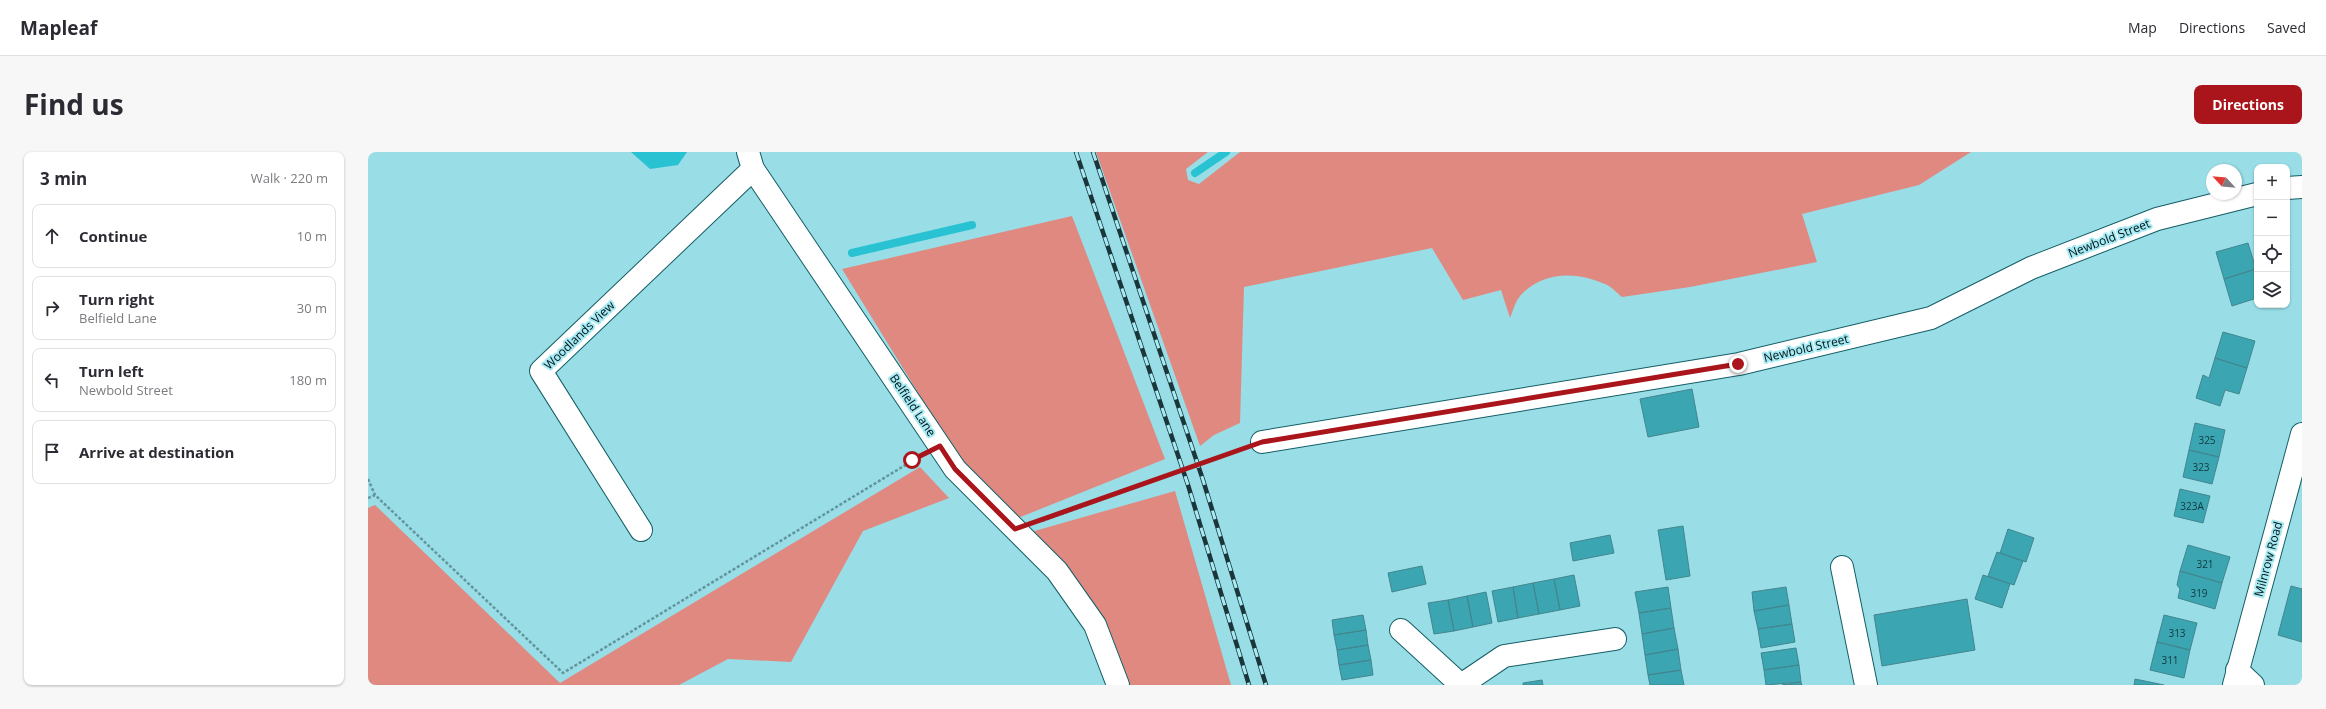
<!DOCTYPE html>
<meta charset="utf-8">
<style>
body{margin:0;font-family:"Open Sans",sans-serif;background:#f7f7f7;color:#2b2b33}
.controls{position:absolute;right:12px;top:12px;display:grid;overflow:hidden;border-radius:8px;box-shadow:0 1px 3px #0004}
.controls button{width:36px;height:36px;display:grid;place-items:center;padding:0;border:0;border-bottom:1px solid #e1e1e2;background:#fff;color:#2b2b33;font:20px sans-serif}
.compass{position:absolute;left:1838px;top:12px;width:36px;height:36px;border-radius:50%;background:#fff;box-shadow:0 1px 3px #0004;rotate:296deg}
.stop{position:absolute;width:12px;height:12px;margin:-9px;border:3px solid #a9151b;border-radius:50%;background:#fff}
.stop.end{background:#a9151b;border-color:#fff;box-shadow:0 1px 4px #0008}
.list{margin:0;padding:0;list-style:none}
h2{display:flex;justify-content:space-between;align-items:center;height:52px;margin:0;padding:0 16px;font-size:17px}
h2 small{font-size:13px;font-weight:400;color:#7c7c81}
.list li{display:grid;grid-template-columns:26px 1fr auto;gap:12px;align-items:center;box-sizing:border-box;height:64px;margin:0 8px 8px;padding:0 8px;border:1px solid #e1e1e2;border-radius:8px}
.list b{display:block;font-size:15px;white-space:nowrap}
.list p{margin:0;font-size:13px;white-space:nowrap;color:#7c7c81}
.list em{font-size:13px;font-style:normal;color:#7c7c81}
.icon{flex:none;width:22px;height:22px;fill:none;stroke:currentColor;stroke-width:2;stroke-linecap:round;stroke-linejoin:round}
.map{position:relative;flex:none;width:1934px;height:533px;overflow:hidden;border-radius:8px}
header{display:flex;align-items:center;gap:24px;box-sizing:border-box;height:56px;padding:0 20px;background:#fff;border-bottom:1px solid #e1e1e2}
header strong{font-size:19px}
nav{display:flex;gap:22px;margin-inline-start:auto;font-size:14px}
.intro{display:flex;align-items:center;justify-content:space-between;box-sizing:border-box;height:96px;padding:0 24px}
h1{margin:0;font-size:28px}
.button{padding:10px 18px;border-radius:8px;background:#a9151b;color:#fff;font-size:14px;font-weight:700}
main{display:flex;gap:24px;padding:0 24px}
aside{flex:1;background:#fff;border-radius:8px;box-shadow:0 1px 3px #0004}
.map>svg:first-child{display:block}
</style>
<header>
<strong>Mapleaf</strong>
<nav><a>Map</a><a>Directions</a><a>Saved</a></nav>
</header>
<div class="intro"><h1>Find us</h1><a class="button">Directions</a></div>
<main>
<aside>
<h2>3 min<small>Walk · 220 m</small></h2>
<ul class="list">
<li><svg class="icon" aria-label="ahead" viewBox="0 0 24 24"><path d="M12 20V5M6 11l6-6 6 6"/></svg><div><b>Continue</b></div><em>10 m</em></li>
<li><svg class="icon" aria-label="right" viewBox="0 0 24 24"><path d="M7 20v-9h11M14 6l5 5-5 5"/></svg><div><b>Turn right</b><p>Belfield Lane</p></div><em>30 m</em></li>
<li><svg class="icon" aria-label="left" viewBox="0 0 24 24"><path d="M17 20v-9H6M10 6l-5 5 5 5"/></svg><div><b>Turn left</b><p>Newbold Street</p></div><em>180 m</em></li>
<li><svg class="icon" aria-label="arrive" viewBox="0 0 24 24"><path d="M6 21V4h12l-3 4 3 4H6"/></svg><div><b>Arrive at destination</b></div></li>
</ul>
</aside>
<div class="map">
<svg width="1934" height="533" viewBox="0 0 1934 533">
<rect width="100%" height="100%" fill="#99dde6"/>
<path fill="#e08980" d="M728,0H840L818,17L820,28L831,32L872,0H1603L1551,33L1434,62L1449,110L1322,135L1254,145C1249,141 1243,134 1237,132C1208,119 1174,119 1152,144C1147,150 1145,159 1142,166L1133,138L1095,148L1064,96L876,135L872,271L846,283L832,294Z
M704,64L797,307L650,366L592,309L474,117Z
M552,315L581,346L495,379L423,510L360,507L311,533H0V356L7,353L192,531Z
M807,339L863,533H761L754,516L663,380Z"/>
<path fill="#29c2d3" d="M263,0H319L310,13L282,17Z"/>
<g fill="none" stroke-linecap="round" stroke-linejoin="round">
<path stroke="#29c2d3" stroke-width="8" d="M827,21L858,0
M484,101L604,73"/>
</g>
<path fill="#3ba5b2" stroke="#43868f" d="M1880,91L1888,117L1856,127L1848,100Z
M1888,117L1889,146L1864,154L1856,127Z
M1855,180L1887,189L1879,216L1847,206Z
M1847,206L1879,216L1871,242L1857,238L1852,254L1828,246L1835,223L1841,226Z
M1324,237L1331,275L1280,285L1272,247Z
M1827,271L1857,278L1851,305L1821,298Z
M1821,298L1851,305L1844,332L1815,325Z
M1812,337L1842,344L1835,371L1806,364Z
M1315,374L1322,424L1298,428L1290,378Z
M1640,377L1666,386L1658,410L1632,401Z
M1242,383L1246,401L1205,409L1202,391Z
M1820,393L1862,405L1854,431L1812,419Z
M1629,400L1655,409L1646,433L1620,424Z
M1054,414L1058,432L1024,440L1020,421Z
M1812,419L1854,431L1847,457L1810,446L1812,437L1809,433Z
M1206,423L1212,454L1192,458L1186,427Z
M1615,423L1642,432L1634,456L1607,447Z
M1186,427L1192,458L1171,462L1165,431Z
M1165,431L1171,462L1150,466L1145,435Z
M1923,434L1934,437V490L1910,483Z
M1145,435L1150,466L1130,470L1124,439Z
M1300,435L1303,456L1271,461L1267,440Z
M1418,435L1421,453L1386,459L1384,440Z
M1118,440L1124,471L1105,475L1099,444Z
M1099,444L1105,475L1086,479L1080,448Z
M1599,447L1607,498L1514,514L1506,463Z
M1080,448L1086,479L1066,482L1060,451Z
M1421,453L1424,472L1390,477L1386,459Z
M1303,456L1306,476L1274,482L1271,461Z
M995,463L998,478L966,483L964,468Z
M1796,463L1829,471L1822,498L1789,490Z
M1424,472L1427,490L1393,496L1390,477Z
M1306,476L1310,497L1277,503L1274,482Z
M998,478L1000,493L969,498L966,483Z
M1789,490L1822,498L1816,526L1782,518Z
M1000,493L1003,508L971,513L969,498Z
M1428,496L1431,513L1396,518L1393,501Z
M1310,497L1313,518L1280,523L1277,503Z
M1003,508L1005,523L974,528L971,513Z
M1431,513L1433,530L1398,533L1396,518Z
M1313,518L1316,533H1282L1280,523Z
M1767,527L1796,533H1766Z
M1174,528L1175,533H1155V531Z
M1433,530L1434,533H1414Z"/>
<g fill="none" stroke-linecap="round" stroke-linejoin="round">
<defs>
<path id="minor" d="M380,0L385,17L587,317L689,419L727,473L750,533
M1919,36L1934,35
M894,290L1371,212L1563,166L1663,116L1789,67L1889,42
M273,378L173,219L385,17
M1474,415L1498,533
M1033,478L1093,533
M1869,518L1885,533
M1093,533L1136,504L1247,487"/>
<path id="primary" d="M1866,533L1934,282"/>
</defs>
<use href="#minor" stroke="#145e66" stroke-width="24"/>
<use href="#primary" stroke="#145e66" stroke-width="24"/>
<path stroke="#62959c" stroke-width="2.5" stroke-dasharray="3 2" stroke-linecap="butt" d="M0,327L7,343
M0,346L7,343L195,521L549,306
M674,369L871,298"/>
<use href="#minor" stroke="#fff" stroke-width="22"/>
<use href="#primary" stroke="#fff" stroke-width="22"/>
<defs>
<path id="rail" d="M708,0L820,333L881,533
M725,0L835,328L898,533"/>
</defs>
<use href="#rail" stroke="#1b363b" stroke-width="4.5"/>
<use href="#rail" stroke="#a6eaf3" stroke-width="3" stroke-dasharray="9" stroke-linecap="butt"/>
</g>
<g fill="none" stroke-linecap="round" stroke-linejoin="round">
<path stroke="#a9151b" stroke-width="5" d="M544,308L572,294L587,317L647,377L894,290L1370,212"/>
</g>
<g text-anchor="middle" dominant-baseline="central" stroke-width="4" stroke-linejoin="round" paint-order="stroke">
<g font-size="10" fill="#0f383d">
<text x="1839" y="288">325</text>
<text x="1833" y="315">323</text>
<text x="1824" y="354">323A</text>
<text x="1837" y="412">321</text>
<text x="1831" y="441">319</text>
<text x="1809" y="481">313</text>
<text x="1802" y="508">311</text>
</g>
<g font-size="12" fill="#001316" stroke="#a6eaf3">
<text transform="translate(1741 86) rotate(-21)">Newbold Street</text>
<text transform="translate(211 183) rotate(-44)">Woodlands View</text>
<text transform="translate(1438 196) rotate(-13)">Newbold Street</text>
<text transform="translate(545 253) rotate(56)">Belfield Lane</text>
<text transform="translate(1900 407) rotate(-75)">Milnrow Road</text>
</g>
</g>
</svg>
<div class="controls">
<button>+</button>
<button>−</button>
<button><svg class="icon" aria-label="locate" viewBox="0 0 24 24"><circle cx="12" cy="12" r="6"/><path d="M12 2v4M12 18v4M2 12h4M18 12h4"/></svg></button>
<button><svg class="icon" aria-label="layers" viewBox="0 0 24 24"><path d="M12 4l9 5-9 5-9-5zM3 14l9 5 9-5"/></svg></button>
</div>
<svg class="compass" viewBox="-18 -18 36 36"><path d="M0-13l5 13h-10z" fill="#e53935"/><path d="M0 13l5-13h-10z" fill="#7c7c81"/></svg>
<div class="stop" style="left:544px;top:308px"></div>
<div class="stop end" style="left:1370px;top:212px"></div>
</div>
</main>
